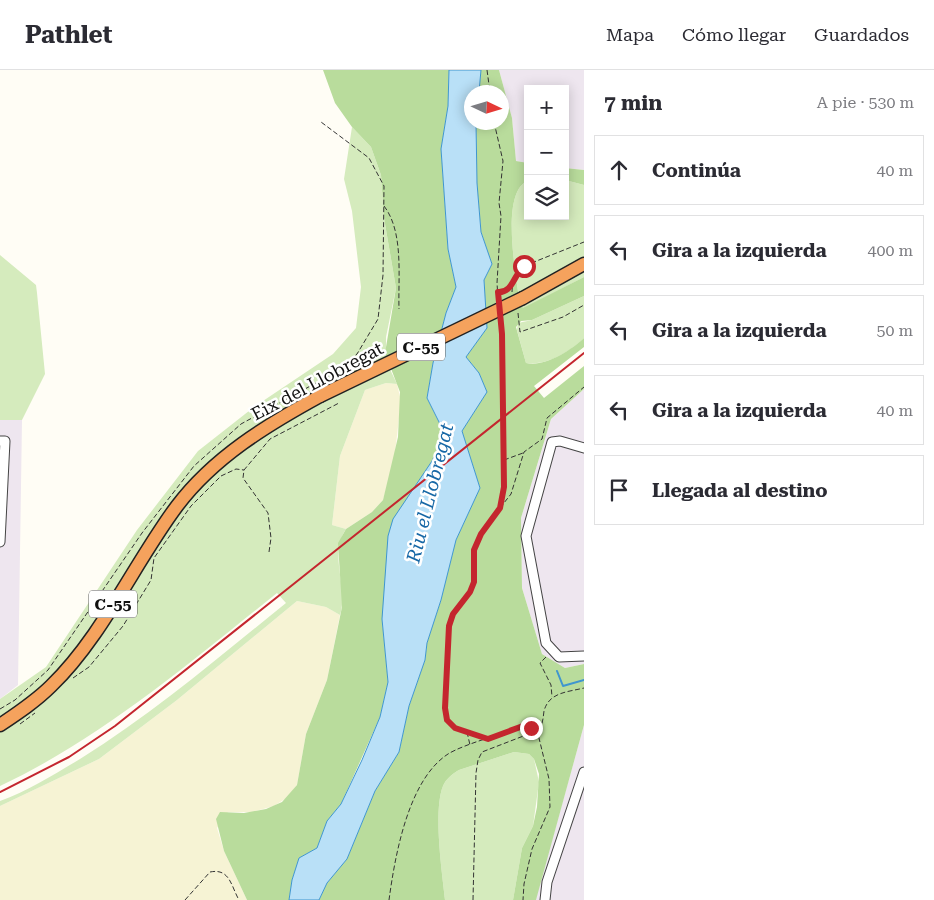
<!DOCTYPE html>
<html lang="es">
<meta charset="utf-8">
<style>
body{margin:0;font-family:"Roboto Serif",serif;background:#f7f7f7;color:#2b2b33}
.controls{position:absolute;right:15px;top:15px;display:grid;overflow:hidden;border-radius:0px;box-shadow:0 2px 12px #0003}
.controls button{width:45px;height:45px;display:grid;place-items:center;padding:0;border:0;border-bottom:1px solid #e1e1e2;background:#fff;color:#2b2b33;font:25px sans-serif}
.compass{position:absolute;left:464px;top:15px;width:45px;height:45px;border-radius:50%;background:#fff;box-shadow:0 2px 12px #0003;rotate:94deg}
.stop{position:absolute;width:15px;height:15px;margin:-11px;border:4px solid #c4262e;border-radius:50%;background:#fff}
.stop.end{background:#c4262e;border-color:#fff;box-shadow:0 1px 5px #0008}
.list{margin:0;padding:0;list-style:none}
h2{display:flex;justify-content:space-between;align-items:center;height:65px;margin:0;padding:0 20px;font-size:21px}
h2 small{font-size:16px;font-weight:400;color:#7c7c81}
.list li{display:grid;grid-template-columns:32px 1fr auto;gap:15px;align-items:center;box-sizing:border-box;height:70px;margin:0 10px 10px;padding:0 10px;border:1px solid #e1e1e2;border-radius:0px}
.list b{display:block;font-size:19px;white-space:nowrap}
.list em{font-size:16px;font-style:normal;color:#7c7c81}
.icon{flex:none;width:28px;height:28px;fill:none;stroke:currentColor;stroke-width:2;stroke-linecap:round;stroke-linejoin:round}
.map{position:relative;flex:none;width:584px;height:830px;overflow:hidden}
header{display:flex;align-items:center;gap:30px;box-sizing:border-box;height:70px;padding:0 25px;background:#fff;border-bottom:1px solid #e1e1e2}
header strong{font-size:24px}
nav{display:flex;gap:28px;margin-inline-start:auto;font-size:18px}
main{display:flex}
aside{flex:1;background:#fff}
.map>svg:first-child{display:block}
</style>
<header>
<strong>Pathlet</strong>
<nav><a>Mapa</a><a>Cómo llegar</a><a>Guardados</a></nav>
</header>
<main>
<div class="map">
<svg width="584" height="830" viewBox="0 0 584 830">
<rect width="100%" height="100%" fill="#fffdf5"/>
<path fill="#eee6ef" d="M499,0H584V100L565,98V19H528V93L516,91L512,48Z
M584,319V594L565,598L542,584L522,518L521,448L551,349Z
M0,350H22L18,615L0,629Z
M584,655V830H536V828Z"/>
<path fill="#f6f3d4" d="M386,313L397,314L401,331L394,391L383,430L372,442L346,459L332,455L340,386L365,320Z
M297,531L326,537L340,545L327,610L306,664L297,715L288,727L274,736L252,742H228L217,758L224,781L247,830H0V736L99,689L177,630Z"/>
<path fill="#d5ebbd" d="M352,57L371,77L381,105L384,148L396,218L386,267V291L397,314L386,313L365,320L340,386L332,455L346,459C328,486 349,516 340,545L326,537L297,531L177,630L99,689L0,736V731C28,721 55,704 80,689C154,643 219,587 286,533L277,523C189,593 102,668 0,716V629L46,597L137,460L198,381L254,337L333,284L356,258L361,217L352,141L344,109Z
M565,110L584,115V207L523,239L520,235C517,211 499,121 528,111V146H565Z
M0,185L36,215L37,223L45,304L22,350H0Z
M584,226V268C570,282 546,296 526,293L517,260L518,253L532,250Z
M514,682L529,684L534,689L539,712L533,756L522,778L513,830H445C442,802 433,741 443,716C446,709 452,704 459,700Z"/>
<path fill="#b9dc9c" d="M323,0H449L448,36L441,79L448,179L456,217L446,243L433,293L427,328L445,364L432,391L382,549L388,612L380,647L341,734L327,751L317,778L299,788L292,810L289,830H247L224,781L216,749L220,742L244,743L266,739L282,732L297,715L306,664L327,610L342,537L338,473L346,459L372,442L383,430L398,367L400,322L385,283L396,218L384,148L381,105L371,77L352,57L335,33Z
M481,0H499L512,48L516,91L528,93V111C499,121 517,211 520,235L523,238L584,207V226L532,250L521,251L516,257L526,293C545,297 570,281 584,268V277L534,316L544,328L584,296V319L551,349L521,448L522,518L542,584L565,598L584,594V655L536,830H513L522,778L533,756L537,737L539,704L534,689L529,684L514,682L459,700C452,704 446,709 443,716C433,741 442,802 445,830H319L327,813L347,789L375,721L399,682L409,636L425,590L427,573L441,530L456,470L480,418L462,361L487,322L479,303L466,287L487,258L484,210L492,194L481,162L477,114L476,55V53L502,52V22H479Z
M565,98L584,100V115L565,110Z"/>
<path fill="#b9e0f7" stroke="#3f96cf" d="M449,0H481L479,22H472V52L476,53L477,113L481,162L492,194L484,210L487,258L466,287L479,303L487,322L462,361L480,418L456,470L441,530L427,573L425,590L409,636L399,682L375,721L347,789L327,813L319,830H289L292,810L299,788L317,778L327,751L341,734L362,690L380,647L388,612L382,549L388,466L393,449L432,391L445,364L427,328L433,293L446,243L456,217L448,179L441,79L448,36Z"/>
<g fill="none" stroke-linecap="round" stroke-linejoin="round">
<path stroke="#3f96cf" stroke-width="2" d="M557,601L563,616L584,610"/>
<defs>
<path id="minor" d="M0,371H5L0,472
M584,378L560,371L552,372L526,466L546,573L559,587L584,586
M545,830L547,812L584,702"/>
<path id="highway" d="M523,228L584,194
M0,655C18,643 36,631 51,616C102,567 135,492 177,436C214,387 267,355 320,326"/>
</defs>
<use href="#minor" stroke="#444" stroke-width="11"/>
<use href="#highway" stroke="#222" stroke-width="15"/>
<path stroke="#333" stroke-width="1" stroke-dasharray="5 2.5" stroke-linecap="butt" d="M487,0L490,22
M494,52L503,91L499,133L501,146L497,213L498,228
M384,136C404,162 398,207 399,239
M498,222L502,223L512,216
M512,222C512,211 516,203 524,196L584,172
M518,243L520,262L563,247L584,235
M283,335L287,328
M504,390L523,383
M500,438L511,424L524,382L542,369L547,348L584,317
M269,482L271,468L268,443L243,408L244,400L270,369L339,333
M546,587L540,593L551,615L552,627
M73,608L89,597L123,556L151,510L154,488L191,436L221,406L236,399L244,400
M0,639L15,630L48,600L142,463L194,396L241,354L336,302L357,284L378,249L383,205L384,116L369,88L321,52
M20,654L35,643
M467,662L470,675
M488,669L455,658L447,650L445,638L449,556L453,544L470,522L474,511V481L481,463L500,438L504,417L501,250
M185,830L210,802C230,798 231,816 239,830
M389,830C395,786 408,710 448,684C464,674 503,664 523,656L531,658L538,664L549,709L550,737L532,779L524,814L523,830
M473,830L476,703L478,690L482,682L539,660C543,654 543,648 544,641C549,622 568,622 584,618"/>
<use href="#minor" stroke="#fff" stroke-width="9"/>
<use href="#highway" stroke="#f5a25d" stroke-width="12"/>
<path stroke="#c4262e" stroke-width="2" d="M0,722L69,687L115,656L584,283"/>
<defs>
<path id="highway-bridge" d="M320,326L523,228"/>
</defs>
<use href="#highway-bridge" stroke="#222" stroke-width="15" stroke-linecap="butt"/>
<use href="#highway-bridge" stroke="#f5a25d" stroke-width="12"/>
</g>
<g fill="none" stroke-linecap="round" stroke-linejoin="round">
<path stroke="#c4262e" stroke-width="6" d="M524,196C514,204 513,223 498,222L502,264L504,417L500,438L481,464L474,480V512L470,522L453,544L449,556L445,638L447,650L455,658L488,669L523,656L531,658"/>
</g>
<g text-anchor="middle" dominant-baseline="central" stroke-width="5" stroke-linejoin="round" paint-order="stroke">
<g fill="#fff" stroke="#585858" stroke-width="1">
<rect x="397" y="263.5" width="48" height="27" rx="4"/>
<rect x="89" y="520.5" width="48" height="27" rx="4"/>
</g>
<g font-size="16" font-weight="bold" fill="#111">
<text x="421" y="277">C-55</text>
<text x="113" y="534">C-55</text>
</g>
<g font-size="18" fill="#111" stroke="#fff">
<text transform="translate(317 311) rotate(-28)">Eix del Llobregat</text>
</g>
<g font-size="19" font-style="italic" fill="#1768a6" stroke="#fff">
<text transform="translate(430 423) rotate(-76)">Riu el Llobregat</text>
</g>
</g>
</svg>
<div class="controls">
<button>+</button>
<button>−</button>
<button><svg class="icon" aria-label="layers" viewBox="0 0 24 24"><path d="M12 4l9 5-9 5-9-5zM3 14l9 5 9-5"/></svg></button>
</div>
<svg class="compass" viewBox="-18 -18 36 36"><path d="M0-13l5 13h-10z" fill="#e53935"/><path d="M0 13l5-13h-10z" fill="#7c7c81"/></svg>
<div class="stop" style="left:524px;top:196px"></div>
<div class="stop end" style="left:531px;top:658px"></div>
</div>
<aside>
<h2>7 min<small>A pie · 530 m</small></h2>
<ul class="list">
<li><svg class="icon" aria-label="ahead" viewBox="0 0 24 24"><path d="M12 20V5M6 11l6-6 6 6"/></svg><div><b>Continúa</b></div><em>40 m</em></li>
<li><svg class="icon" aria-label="left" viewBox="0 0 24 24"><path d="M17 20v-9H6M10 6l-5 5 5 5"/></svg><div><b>Gira a la izquierda</b></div><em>400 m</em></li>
<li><svg class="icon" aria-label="left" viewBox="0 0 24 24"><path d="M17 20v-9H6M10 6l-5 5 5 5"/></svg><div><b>Gira a la izquierda</b></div><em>50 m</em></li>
<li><svg class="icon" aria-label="left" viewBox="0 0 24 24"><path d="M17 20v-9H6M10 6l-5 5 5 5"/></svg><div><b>Gira a la izquierda</b></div><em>40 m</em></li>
<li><svg class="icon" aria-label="arrive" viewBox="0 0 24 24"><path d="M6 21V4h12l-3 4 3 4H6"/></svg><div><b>Llegada al destino</b></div></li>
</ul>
</aside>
</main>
